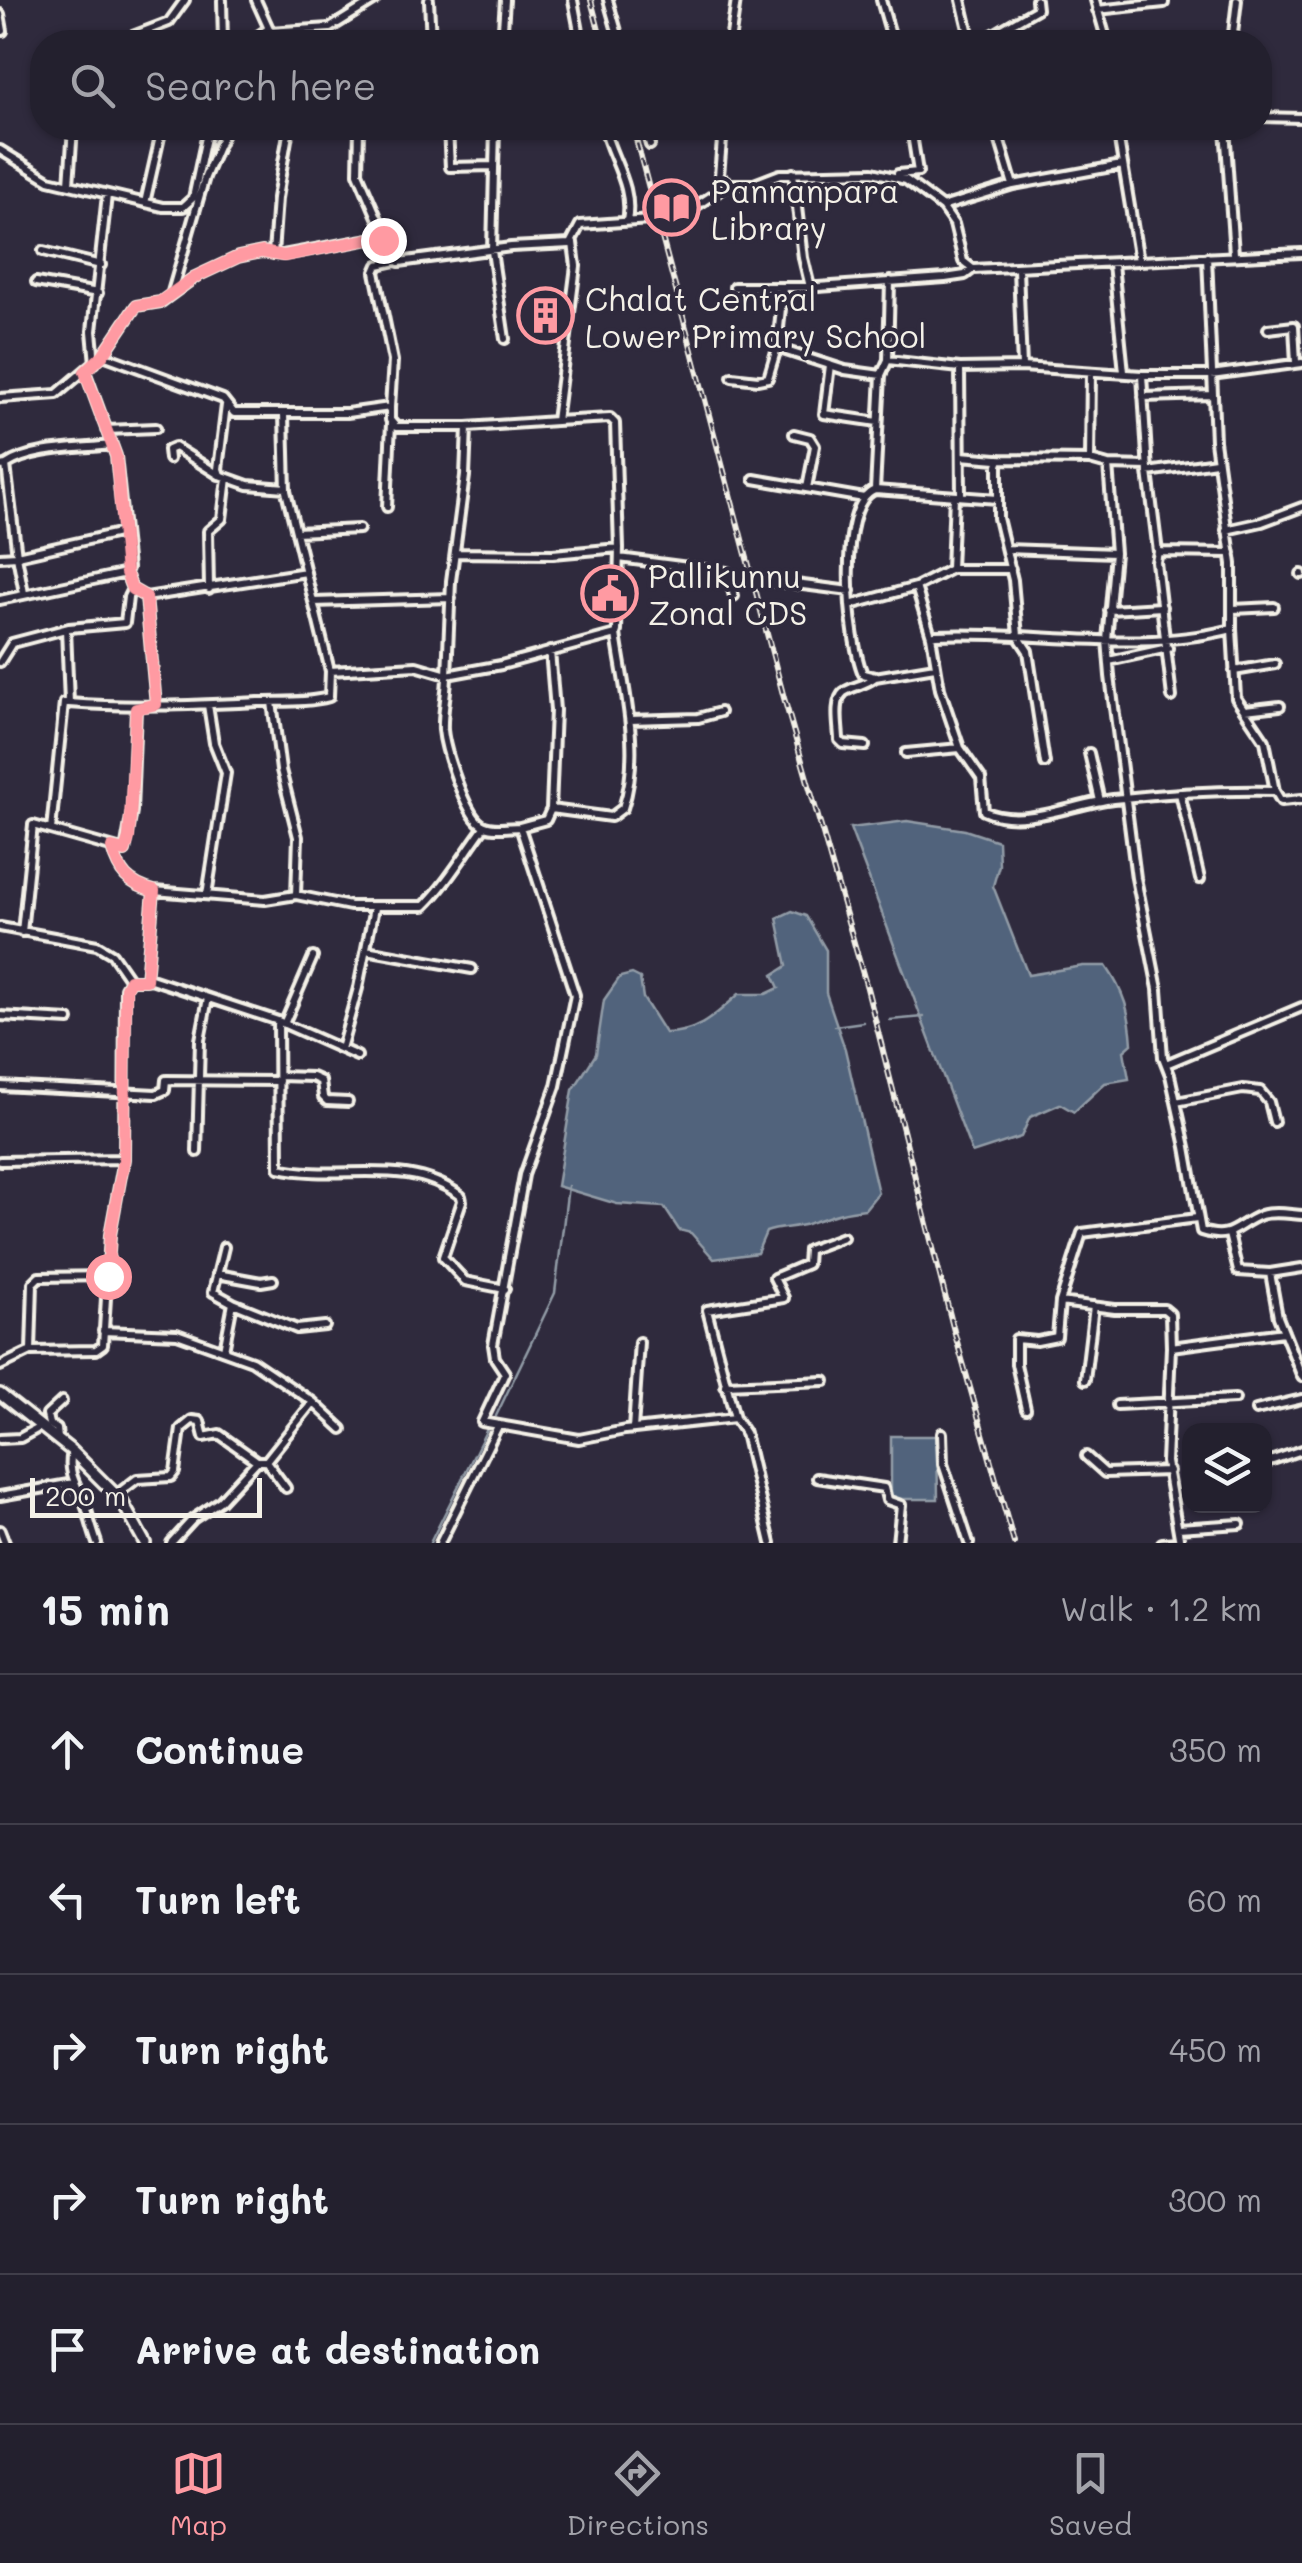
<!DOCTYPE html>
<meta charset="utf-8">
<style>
body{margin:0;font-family:Mali,sans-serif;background:#2f2d3a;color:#f1f3f6}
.controls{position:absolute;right:30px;bottom:30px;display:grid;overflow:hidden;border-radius:20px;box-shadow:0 2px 8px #0004}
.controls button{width:90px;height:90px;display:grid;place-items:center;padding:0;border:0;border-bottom:2px solid #403e4a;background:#23202e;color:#f1f3f6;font:50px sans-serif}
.scale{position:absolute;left:30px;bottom:25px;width:232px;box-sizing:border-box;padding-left:10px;border:5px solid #f4f1e8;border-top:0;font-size:28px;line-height:35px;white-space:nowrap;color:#f4f1e8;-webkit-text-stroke:8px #2f2a3d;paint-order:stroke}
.stop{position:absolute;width:30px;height:30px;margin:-22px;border:8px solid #ff9aa2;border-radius:50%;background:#fff}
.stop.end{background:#ff9aa2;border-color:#fff;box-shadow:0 2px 10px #0008}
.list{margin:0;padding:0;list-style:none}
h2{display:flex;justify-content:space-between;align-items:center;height:130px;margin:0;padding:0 40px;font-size:42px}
h2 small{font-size:32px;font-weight:400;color:#a3a3aa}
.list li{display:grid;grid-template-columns:65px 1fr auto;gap:30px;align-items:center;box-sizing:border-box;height:150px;padding:0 40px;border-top:2px solid #403e4a}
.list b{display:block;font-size:38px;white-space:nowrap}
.list em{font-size:32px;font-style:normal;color:#a3a3aa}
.icon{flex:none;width:55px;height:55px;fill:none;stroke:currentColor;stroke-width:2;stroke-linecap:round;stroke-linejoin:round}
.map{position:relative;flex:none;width:1302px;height:1543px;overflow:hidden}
.search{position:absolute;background:#23202e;box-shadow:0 2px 8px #0004;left:30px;right:30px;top:30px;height:110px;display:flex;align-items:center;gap:25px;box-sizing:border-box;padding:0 35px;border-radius:40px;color:#a3a3aa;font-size:38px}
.sheet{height:880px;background:#23202e}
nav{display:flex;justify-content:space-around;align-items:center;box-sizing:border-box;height:140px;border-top:2px solid #403e4a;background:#23202e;font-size:28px;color:#a3a3aa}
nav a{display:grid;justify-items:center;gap:5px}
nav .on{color:#ff9aa2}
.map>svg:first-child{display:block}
</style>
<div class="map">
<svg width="1302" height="1543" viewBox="0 0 1302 1543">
<rect width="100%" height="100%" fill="#2f2a3d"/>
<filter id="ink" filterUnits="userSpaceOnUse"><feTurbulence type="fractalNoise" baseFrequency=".01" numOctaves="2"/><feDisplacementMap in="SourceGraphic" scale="20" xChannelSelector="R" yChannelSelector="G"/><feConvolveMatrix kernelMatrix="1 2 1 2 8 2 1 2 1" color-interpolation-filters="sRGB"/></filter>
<g filter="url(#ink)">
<path fill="#51647c" stroke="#929ca7" stroke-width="2.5" d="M907,821L965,830L998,841L999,865L993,886L1028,975L1083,966H1106C1124,992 1130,1012 1132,1044L1124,1051L1129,1079L1105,1083L1074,1112L1060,1104L1030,1117L1021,1137L972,1153L850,828Z
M792,911L806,916L826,950V993L845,1049L878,1193L865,1209C839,1212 831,1216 807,1224C794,1228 779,1227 766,1232L757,1253L714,1259L691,1233L679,1230L664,1207L617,1204L557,1186L573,1090L596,1054L604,1000L620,977L632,974L640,978L643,998L665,1033C699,1033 715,1015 739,994H766L779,988L773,975L787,966L777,918Z
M891,1436H937L938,1499H891Z"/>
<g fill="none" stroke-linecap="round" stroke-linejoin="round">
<path stroke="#929ca7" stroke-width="2.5" d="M890,1020L924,1017
M835,1026L863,1022
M496,1416L555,1293L568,1186
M430,1543L487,1429"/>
<defs>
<path id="street" d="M222,0L223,42
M256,0L275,42
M429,0L431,42
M573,0L581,42
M608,0L620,42
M881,0L893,42
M961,0L971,42
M1095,0L1107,42
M1097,10L1164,3V0
M0,14L3,31
M269,32L330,28L375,0
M84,42L130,37
M132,42L130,37L169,22L185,0
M249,42L268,29
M502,42L505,0
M730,42L736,0
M980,42L1037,9L1036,0
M1232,42L1237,0
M1260,117L1302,118
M274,128L289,130
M359,128L358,173L383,231L381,239
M448,128L450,167L494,166
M495,128L492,251L505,339
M604,128C612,160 634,187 627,221
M645,128L650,145
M723,128L719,176L730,184
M996,128L1013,185
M1225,128L1234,254
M0,150L49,180L163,207H183L193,198L208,128
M793,173L803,258L810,287
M898,174L918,172L911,128
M69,184L73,128
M145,203L162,128
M942,207L1013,185L1122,165
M573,243L576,266L556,421L610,418L615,423L619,548L617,631L616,634L501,665L447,675C447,694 442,712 443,730C445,750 465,813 481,824C491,831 508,827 520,827L575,995L556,1086L524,1175L493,1345L495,1358L505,1373L482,1422L579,1439L625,1430L735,1418L745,1433L771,1543
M43,251L101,265
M273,254L277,198L289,128
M1207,257L1215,441L1232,564V629C1135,654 1033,630 935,635L931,636L940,689L960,748L981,778L984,811C1022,829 1072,804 1113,799C1167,793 1220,790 1275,791L1281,801L1302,799
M1139,261L1302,253
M1113,264L1124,372
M1018,269L1022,367
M36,282L98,293
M734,287H818L945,278L965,275L973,269L1139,261L1117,128
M783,288L777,348L845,370L881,375L888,360L890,281
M172,292L205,177L226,128
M1268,329L1294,326L1296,363
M103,355L136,306L161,302L195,277L238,257L262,252L283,255L375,238L383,240L393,259L399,262L511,247L570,244L580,225L650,220L690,210L730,184H754L780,174L873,172L906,180L942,207L954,224L963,261L973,269
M888,360L960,368L1022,367L1142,375H1211L1302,363
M95,363L92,331L107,195
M830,365L824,414L878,422
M960,368L961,495
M85,371L116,456L128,568L126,573L132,589L146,597L306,572
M1142,375L1148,472L1158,552L1156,562L1172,697
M732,377L758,380L768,378L777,348
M1143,397L1213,395
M0,398L57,394L103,355L223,399L234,413H347L390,407L393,361L375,272L378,265L396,261
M226,405L218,469L220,475L248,485L286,488
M390,407V420L396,427H467L556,421
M106,430L156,428
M794,434L810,438L815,446L807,488
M961,456L997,459
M169,459L168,450L175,447L219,475
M1090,460L1091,373
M6,465C33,447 80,449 112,445
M1108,465L1115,553
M0,466L6,465L17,556L123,532
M1148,472L1216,462
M754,479L864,498
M875,490L881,375
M387,507L391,423
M1226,530L1262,522L1302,507
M296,532L359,529
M1006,549L1115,553L1107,640L1110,676L1136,878L1158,989L1163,1057L1170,1075L1186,1147L1201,1231C1233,1241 1235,1225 1261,1215C1273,1211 1289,1214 1302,1215
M1158,552L1231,553
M456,553L553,554L619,548
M0,557L17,556L24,593
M619,558L727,572L734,596
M951,569L954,496
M1301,574H1302
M764,580L850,591
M916,587L931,636
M209,589L208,531L222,519L227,478
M146,597L156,705
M0,600L126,573
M313,602L451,598
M850,605L916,587L951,569H1011
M1233,609L1274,607
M1109,610L1162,607
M1232,629L1236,698L1265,741L1275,791
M1109,661L1168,648
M0,662L12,643L69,628L125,623L128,597L132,589
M935,667L875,677L863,674C849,642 835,505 875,490L998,499
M330,671L416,666L447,675L451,581L465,476L467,427
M1234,671L1275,664
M272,702L281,770L298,837L296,895
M69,703C134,708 194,705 258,702C281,701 308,703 329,697L330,671L286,491L284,414
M1245,710L1280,706
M630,720L698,718L720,712
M865,746L843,744L839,740C839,728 833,701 844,692C853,686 865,685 874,678
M906,753L960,748
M1089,753L1100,801
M1045,763L1028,651L1018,636L1013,580L998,518V465L1000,459H997L1090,460L1108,465L1148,466
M1180,793L1200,879
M551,809L611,817L623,808C642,751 624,692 616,634
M520,827L546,820L551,809L555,710L550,651
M51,830L64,703H69L66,629
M112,848C119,873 128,884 154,891
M207,895L226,773L214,743L208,705
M0,927L97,945L112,954L130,980
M22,932L33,825L125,851L132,811L136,709
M366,950L472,969
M130,980H146L154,891L265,900L296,895L350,906H424C448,882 464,854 484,827
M146,980L151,979L278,1021L279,1168C340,1182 407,1155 461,1196L462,1201L443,1257L465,1281L505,1289
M0,1016L69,1020
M278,1021L357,1056
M284,1024L313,957
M341,1049L358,988L374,908
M1166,1064L1302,1007
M279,1076L312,1077L321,1081L323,1097L327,1101L348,1102
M0,1086L156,1094L165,1090L166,1080L279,1081
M1176,1102L1243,1089L1260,1091L1269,1102L1274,1122
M197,1152L200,1040L208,998
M0,1161L124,1159
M1229,1234L1238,1271L1270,1273L1278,1317L1302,1377
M224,1247L213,1292L233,1303L224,1350
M1270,1273L1302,1268
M217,1274L261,1282L273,1280
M1060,1302L1115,1309H1164L1170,1314L1171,1347L1284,1332
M233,1303L297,1329L325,1326
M103,1331L177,1334L252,1361L313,1402L342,1429
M1171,1347L1166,1462L1180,1543
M31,1351L33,1283L39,1277L109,1276
M0,1366L31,1351L96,1350L103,1345L110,1235L124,1159L125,988L130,980
M1085,1380L1094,1306
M725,1385L825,1381
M1117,1405L1235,1399
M1026,1409L1016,1364V1339L1037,1341L1057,1337L1060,1302L1082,1233L1197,1218
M1256,1410L1302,1399
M735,1418L707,1310L784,1298L774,1278L807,1264L808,1250L843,1237
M633,1429L639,1342
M942,1433L943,1464L969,1543
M0,1439L20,1438L40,1427
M58,1439L57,1429L49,1424L47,1415L62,1401
M72,1452C66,1475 80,1489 87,1510C90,1521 93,1532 97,1543
M1086,1456L1105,1473L1169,1471
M266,1461L286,1488
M1264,1463L1302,1450
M817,1478L884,1488L887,1500L901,1505L897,1543
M116,1495L137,1479L171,1477L175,1472L181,1429L192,1420L200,1421L204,1437L219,1434L257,1461
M0,1496L74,1483
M1178,1528L1240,1524
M0,1530L5,1543
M171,1543L193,1519L220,1501L257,1461H266L313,1402
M440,1543L498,1426
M1162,1543L1180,1542"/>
<path id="secondary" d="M0,1394L72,1451L121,1500L145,1543"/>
</defs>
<use href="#street" stroke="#f4f1e8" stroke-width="14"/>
<use href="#secondary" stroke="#f4f1e8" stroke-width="16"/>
<use href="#street" stroke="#2f2a3d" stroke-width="6"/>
<use href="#secondary" stroke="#2f2a3d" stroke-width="9"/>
<defs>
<path id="rail" d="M591,0L602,42
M633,128L784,698L867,988L954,1331L1014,1543"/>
</defs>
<use href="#rail" stroke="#f4f1e8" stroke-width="6"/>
<use href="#rail" stroke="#2f2a3d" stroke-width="2.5" stroke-dasharray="8" stroke-linecap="butt"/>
</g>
</g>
<g fill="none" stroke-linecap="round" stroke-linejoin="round" filter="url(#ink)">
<path stroke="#ff9aa2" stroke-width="12" d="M108,1276L110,1235L124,1160L126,988L130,980H146L154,891C128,884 119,873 112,848L125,851L129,838L136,709L156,704L146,597L132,589L126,573L116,456L85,372L103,355L136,306L160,302L195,277L238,257L262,252L284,256L370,239L383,240"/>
</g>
<defs>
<symbol id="library-ring" viewBox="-11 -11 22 22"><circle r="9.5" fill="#2f2a3d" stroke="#ff9aa2" stroke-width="1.5"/><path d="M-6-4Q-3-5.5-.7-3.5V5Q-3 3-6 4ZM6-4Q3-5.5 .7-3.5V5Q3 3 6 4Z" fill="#ff9aa2"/></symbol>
<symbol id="building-ring" viewBox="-11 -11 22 22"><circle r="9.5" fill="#2f2a3d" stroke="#ff9aa2" stroke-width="1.5"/><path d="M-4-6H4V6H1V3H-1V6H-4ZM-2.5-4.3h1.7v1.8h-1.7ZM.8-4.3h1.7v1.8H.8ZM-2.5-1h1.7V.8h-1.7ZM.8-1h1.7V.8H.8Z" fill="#ff9aa2"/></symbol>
<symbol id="civic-ring" viewBox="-11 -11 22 22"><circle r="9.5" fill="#2f2a3d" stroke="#ff9aa2" stroke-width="1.5"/><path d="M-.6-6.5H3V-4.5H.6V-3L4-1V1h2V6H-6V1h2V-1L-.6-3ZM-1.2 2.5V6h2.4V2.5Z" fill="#ff9aa2"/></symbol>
</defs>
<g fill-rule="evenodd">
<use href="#library-ring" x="640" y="176" width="63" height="63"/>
<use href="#building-ring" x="514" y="284" width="63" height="63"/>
<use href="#civic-ring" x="578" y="562" width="63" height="63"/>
</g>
<g text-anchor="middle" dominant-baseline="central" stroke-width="8" stroke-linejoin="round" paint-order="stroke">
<g font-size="32" fill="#f4f1e8" stroke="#2f2a3d" text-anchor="start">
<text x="711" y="190">Pannanpara<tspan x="711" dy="37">Library</tspan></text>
<text x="585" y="298">Chalat Central<tspan x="585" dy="37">Lower Primary School</tspan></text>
<text x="648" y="575">Pallikunnu<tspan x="648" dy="37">Zonal CDS</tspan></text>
</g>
</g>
</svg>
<div class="controls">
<button><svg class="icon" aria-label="layers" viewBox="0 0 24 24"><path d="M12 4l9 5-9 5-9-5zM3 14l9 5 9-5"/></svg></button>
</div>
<div class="scale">200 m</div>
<div class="stop" style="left:108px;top:1276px"></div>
<div class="stop end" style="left:383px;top:240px"></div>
<div class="search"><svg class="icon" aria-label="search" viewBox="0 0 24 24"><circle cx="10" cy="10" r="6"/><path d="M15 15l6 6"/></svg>Search here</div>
</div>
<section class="sheet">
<h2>15 min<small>Walk · 1.2 km</small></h2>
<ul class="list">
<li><svg class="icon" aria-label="ahead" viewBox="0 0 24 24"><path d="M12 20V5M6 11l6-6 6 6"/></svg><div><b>Continue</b></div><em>350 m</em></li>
<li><svg class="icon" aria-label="left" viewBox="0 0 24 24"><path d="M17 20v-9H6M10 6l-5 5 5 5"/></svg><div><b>Turn left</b></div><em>60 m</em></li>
<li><svg class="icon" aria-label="right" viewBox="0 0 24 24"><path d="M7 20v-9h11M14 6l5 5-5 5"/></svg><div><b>Turn right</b></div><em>450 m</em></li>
<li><svg class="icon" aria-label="right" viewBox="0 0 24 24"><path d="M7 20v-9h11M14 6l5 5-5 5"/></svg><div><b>Turn right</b></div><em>300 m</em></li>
<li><svg class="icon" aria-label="arrive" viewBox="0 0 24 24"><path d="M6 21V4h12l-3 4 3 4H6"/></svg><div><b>Arrive at destination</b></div></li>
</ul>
</section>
<nav>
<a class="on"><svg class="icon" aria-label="map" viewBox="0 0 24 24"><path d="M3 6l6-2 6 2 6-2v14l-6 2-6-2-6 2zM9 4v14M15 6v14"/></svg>Map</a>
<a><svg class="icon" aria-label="directions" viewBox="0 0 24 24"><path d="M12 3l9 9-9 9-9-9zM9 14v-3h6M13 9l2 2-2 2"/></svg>Directions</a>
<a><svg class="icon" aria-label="saved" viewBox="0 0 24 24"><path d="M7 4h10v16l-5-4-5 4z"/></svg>Saved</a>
</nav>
